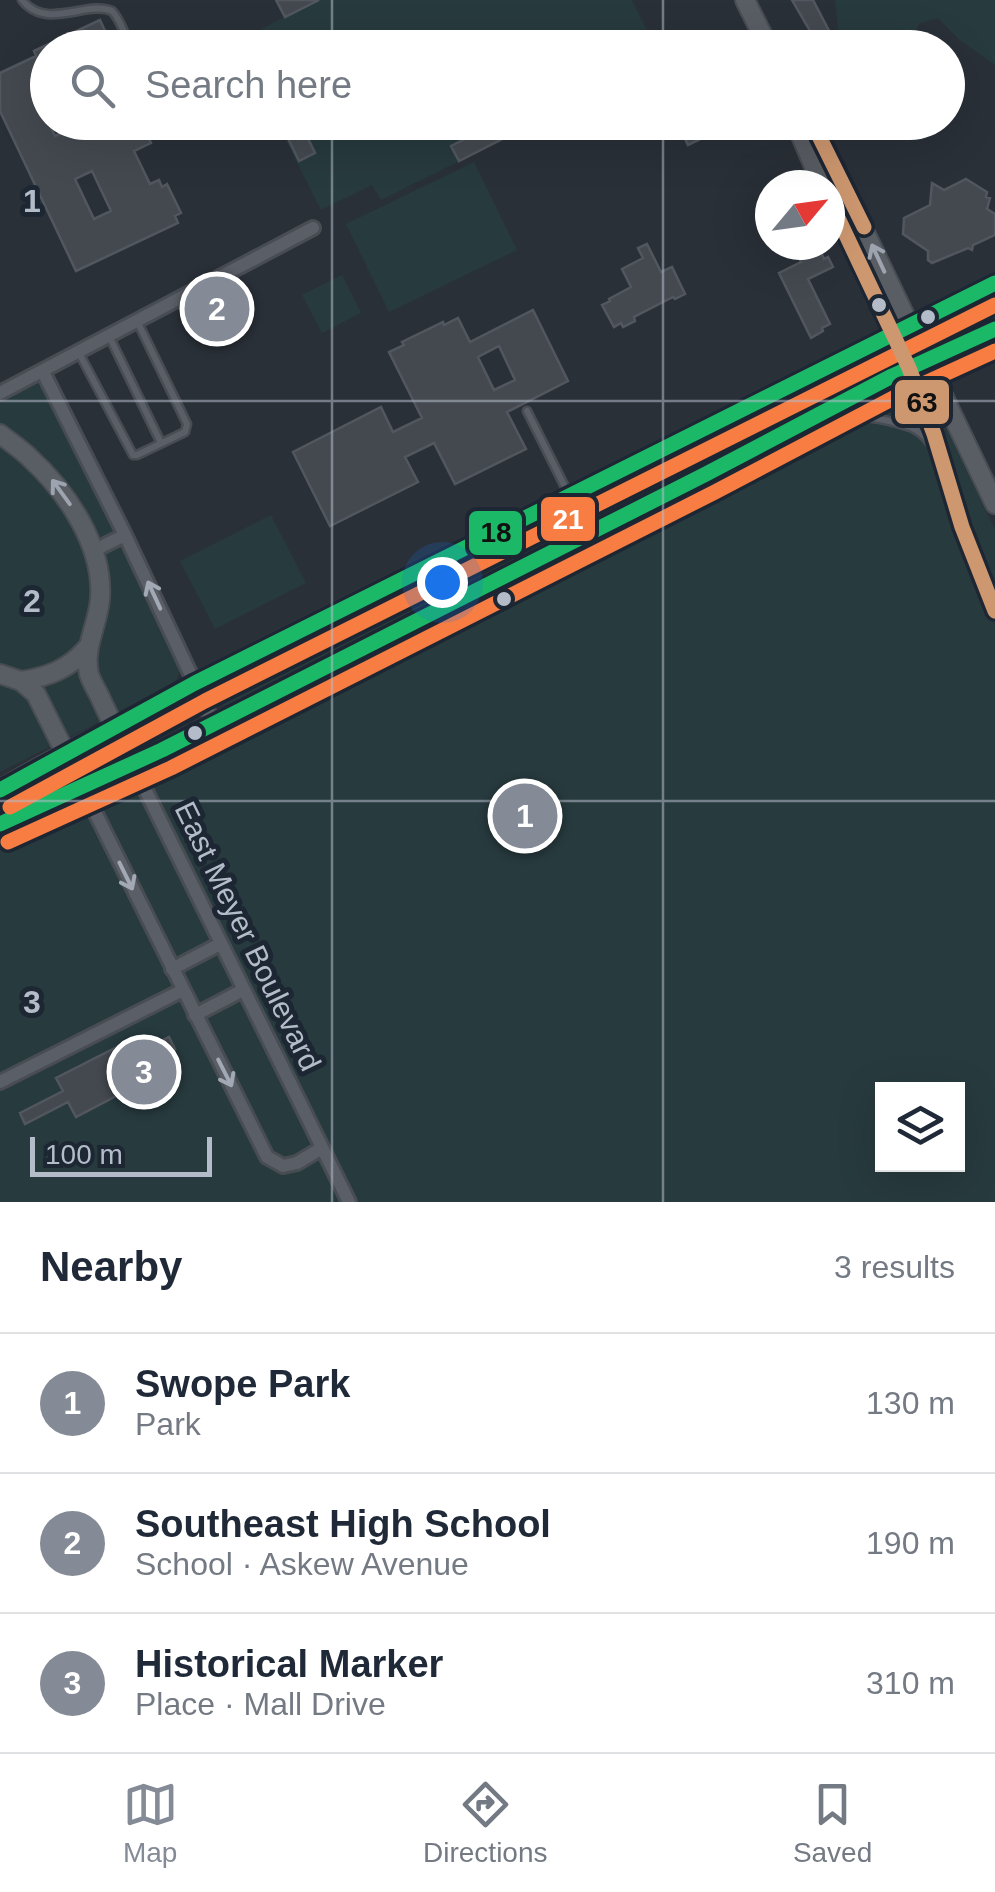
<!DOCTYPE html>
<meta charset="utf-8">
<style>
body{margin:0;font-family:Helvetica,sans-serif;background:#f6f6f7;color:#1f2937}
.controls{position:absolute;right:30px;bottom:30px;display:grid;overflow:hidden;border-radius:0px;box-shadow:0 10px 40px #0002}
.controls button{width:90px;height:90px;display:grid;place-items:center;padding:0;border:0;border-bottom:2px solid #e0e1e3;background:#fff;color:#1f2937;font:50px sans-serif}
.compass{position:absolute;left:755px;top:170px;width:90px;height:90px;border-radius:50%;background:#fff;box-shadow:0 10px 40px #0002;rotate:61deg}
.scale{position:absolute;left:30px;bottom:25px;width:182px;box-sizing:border-box;padding-left:10px;border:5px solid #b4bcc9;border-top:0;font-size:28px;line-height:35px;white-space:nowrap;color:#b4bcc9;-webkit-text-stroke:8px #1d2633;paint-order:stroke}
.you{position:absolute;left:442px;top:582px;width:35px;height:35px;margin:-25px;border:8px solid #fff;border-radius:50%;background:#1a73e8;box-shadow:0 0 0 15px #1a73e833}
.badge{display:grid;place-items:center;width:65px;height:65px;border-radius:50%;background:#848b96;color:#fff;font-size:32px;font-weight:700}
.pin{position:absolute;translate:-50% -50%;border:5px solid #fff;box-shadow:0 2px 10px #0006}
.list{margin:0;padding:0;list-style:none}
h2{display:flex;justify-content:space-between;align-items:center;height:130px;margin:0;padding:0 40px;font-size:42px}
h2 small{font-size:32px;font-weight:400;color:#747a83}
.list li{display:grid;grid-template-columns:65px 1fr auto;gap:30px;align-items:center;box-sizing:border-box;height:140px;padding:0 40px;border-top:2px solid #e0e1e3}
.list b{display:block;font-size:38px;white-space:nowrap}
.list p{margin:0;font-size:32px;white-space:nowrap;color:#747a83}
.list em{font-size:32px;font-style:normal;color:#747a83}
.icon{flex:none;width:55px;height:55px;fill:none;stroke:currentColor;stroke-width:2;stroke-linecap:round;stroke-linejoin:round}
.map{position:relative;flex:none;width:995px;height:1202px;overflow:hidden}
.search{position:absolute;background:#fff;box-shadow:0 10px 40px #0002;left:30px;right:30px;top:30px;height:110px;display:flex;align-items:center;gap:25px;box-sizing:border-box;padding:0 35px;border-radius:55px;color:#747a83;font-size:38px}
.sheet{height:550px;background:#fff}
nav{display:flex;justify-content:space-around;align-items:center;box-sizing:border-box;height:140px;border-top:2px solid #e0e1e3;background:#fff;font-size:28px;color:#747a83}
nav a{display:grid;justify-items:center;gap:5px}
nav .on{color:#848b96}
.map>svg:first-child{display:block}
</style>
<div class="map">
<svg width="995" height="1202" viewBox="0 0 995 1202">
<rect width="100%" height="100%" fill="#2a3038"/>
<path fill="#273a3e" fill-rule="evenodd" d="M281,0H632L655,47L241,48L238,42L284,17L277,2Z
M835,0H995V65L960,40L938,18L920,23L907,47H845L838,29Z
M277,123H536L381,200L372,185L321,210Z
M474,162L517,250L389,312L346,224Z
M342,275L361,313L322,333L302,295Z
M995,302V320L947,343H931L930,337L937,331Z
M885,353L892,362L887,367L830,396L771,433L229,705H221L214,695L215,688L223,682L876,354Z
M42,379L50,384L181,667L175,684L0,772V403Z
M901,381L906,384L918,420L915,421L860,410L854,407Z
M928,390L995,530V591L974,537L924,392Z
M850,421C871,422 901,425 918,437C925,443 929,451 933,459L969,564L995,625V1202H0V836L17,833L93,798L833,424ZM882,1090H958V1164H882Z
M271,515L306,583L215,629L180,561Z"/>
<path fill="#444950" stroke="#52575f" stroke-width="2.5" fill-rule="evenodd" d="M276,0H319L285,17Z
M792,0H813L838,48H820Z
M100,20L113,48H48V92L37,97L55,136L84,122H167L146,132L151,143L134,151L150,184L159,180L162,187L167,184L181,213L175,216L178,223L76,271L0,111V73L36,56L34,51ZM92,171L111,211L94,219L75,179Z
M280,122H300L315,153L299,161Z
M499,122H536L459,161L451,146Z
M677,122H747L724,134L721,129L688,145Z
M966,179L987,192L986,197L990,198L987,209L995,214V235L973,245L972,250L968,248L932,263L928,260V251L903,234L904,218L930,205L932,183L944,190Z
M647,244L661,272L672,267L685,294L675,299L673,297L634,317L635,321L623,327L621,323L614,327L602,305L610,301L609,299L631,287L622,269L643,258L638,248Z
M793,245H818L824,259L828,257L833,267L808,279L830,324L822,328L823,331L811,338L779,273L801,262Z
M533,310L568,381L507,412L526,449L455,484L434,443L405,457L418,482L330,526L293,452L381,407L393,432L422,418L389,352L404,345L402,342L443,322L444,325L458,318L470,342ZM499,346L515,380L494,390L478,357Z
M169,1037L175,1049L132,1071L139,1084L76,1117L68,1102L25,1124L20,1113L63,1091L56,1078L119,1046L126,1059Z"/>
<g fill="none" stroke-linecap="round" stroke-linejoin="round">
<defs>
<path id="lane" d="M22,0C46,31 87,0 112,11C121,20 125,36 131,48
M720,48L734,46L760,33
M588,125L593,122
M110,338L161,443
M79,353L133,455H137L185,432L187,424L138,323
M527,411L569,495
M785,442C829,421 839,410 889,421C906,425 919,428 929,442"/>
<path id="street" d="M43,372L125,535L214,724
M0,393L313,228
M93,551L125,535
M133,765L349,1202
M83,788L267,1157L283,1166L297,1163L322,1148
M172,969L220,944
M195,1015L243,990
M0,1082L183,990"/>
<path id="secondary" d="M745,0L769,48
M795,122L822,185
M812,122L995,504
M830,201L909,368L934,434L962,527L995,611
M0,434C10,442 21,449 30,458C67,492 104,546 100,599C98,625 83,647 89,674C91,681 96,689 99,695C110,719 121,741 133,765
M0,674L21,681L36,694L83,788
M21,681C48,677 69,669 87,648
M0,790C63,751 132,722 195,683L995,283
M0,824L83,788L162,750L706,474L892,376L995,329"/>
</defs>
<use href="#lane" stroke="#484c53" stroke-width="11"/>
<use href="#street" stroke="#484c53" stroke-width="18"/>
<use href="#secondary" stroke="#484c53" stroke-width="22"/>
<use href="#lane" stroke="#5a5e66" stroke-width="6"/>
<use href="#street" stroke="#5a5e66" stroke-width="12"/>
<use href="#secondary" stroke="#595d64" stroke-width="18"/>
<defs>
<path id="bus-1" d="M0,790L195,683L995,283
M0,824L162,750L706,474L892,376L995,329"/>
<path id="bus-2" d="M10,807L205,701L995,305
M8,842L171,768L715,492L901,394L995,351"/>
<path id="bus-3" d="M812,122L864,227
M830,201L909,368L934,434L962,527L995,611"/>
</defs>
<use href="#bus-1" stroke="#1d2633" stroke-width="22"/>
<use href="#bus-2" stroke="#1d2633" stroke-width="22"/>
<use href="#bus-3" stroke="#1d2633" stroke-width="22"/>
<use href="#bus-1" stroke="#1ab867" stroke-width="15"/>
<use href="#bus-2" stroke="#f77d43" stroke-width="15"/>
<use href="#bus-3" stroke="#cd976f" stroke-width="15"/>
</g>
<defs><path id="oneway-shaft" d="M-6 0H5M1.5-3L5.5 0L1.5 3" fill="none" stroke-width="1.6" stroke-linecap="round" stroke-linejoin="round" transform="scale(2.5)"/></defs>
<g stroke="#9da4b0">
<use href="#oneway-shaft" transform="translate(878 258) rotate(-115)"/>
<use href="#oneway-shaft" transform="translate(61 492) rotate(-126)"/>
</g>
<g stroke="#a2a9b5">
<use href="#oneway-shaft" transform="translate(154 595) rotate(-115)"/>
<use href="#oneway-shaft" transform="translate(126 876) rotate(64)"/>
<use href="#oneway-shaft" transform="translate(225 1073) rotate(63)"/>
</g>
<path fill="none" stroke="#b4bcc9" stroke-width="2.5" stroke-opacity="0.55" d="M332,0V48M663,0V48M332,122V1202M663,122V1202M0,401H995M0,801H995"/>
<g fill="#b4bcc9" stroke="#1d2633" stroke-width="4">
<circle cx="879" cy="305" r="9"/>
<circle cx="928" cy="317" r="9"/>
<circle cx="504" cy="599" r="9"/>
<circle cx="195" cy="733" r="9"/>
</g>
<g text-anchor="middle" dominant-baseline="central" stroke-width="10" stroke-linejoin="round" paint-order="stroke">
<g font-size="30" fill="#b4bcc9" stroke="#1d2633">
<text transform="translate(248 936) rotate(64)">East Meyer Boulevard</text>
</g>
</g>
<g font-size="32" text-anchor="middle" font-weight="bold" fill="#b4bcc9" stroke="#1d2633" stroke-width="10" stroke-linejoin="round" paint-order="stroke">
<text x="32" y="212">1</text>
<text x="32" y="612">2</text>
<text x="32" y="1013">3</text>
</g>
<g stroke="#1d2633" stroke-width="4">
<rect x="893" y="378" width="58" height="48" rx="10" fill="#cd976f"/>
<rect x="539" y="495" width="58" height="48" rx="10" fill="#f77d43"/>
<rect x="467" y="509" width="57" height="48" rx="10" fill="#1ab867"/>
</g>
<g font-size="28" text-anchor="middle" font-weight="bold" fill="#fff">
<text x="568" y="529">21</text>
</g>
<g font-size="28" text-anchor="middle" font-weight="bold" fill="#111">
<text x="922" y="412">63</text>
<text x="496" y="542">18</text>
</g>
</svg>
<div class="controls">
<button><svg class="icon" aria-label="layers" viewBox="0 0 24 24"><path d="M12 4l9 5-9 5-9-5zM3 14l9 5 9-5"/></svg></button>
</div>
<svg class="compass" viewBox="-18 -18 36 36"><path d="M0-13l5 13h-10z" fill="#e53935"/><path d="M0 13l5-13h-10z" fill="#747a83"/></svg>
<div class="scale">100 m</div>
<div class="you"></div>
<div class="pin badge" style="left:525px;top:816px">1</div>
<div class="pin badge" style="left:217px;top:309px">2</div>
<div class="pin badge" style="left:144px;top:1072px">3</div>
<div class="search"><svg class="icon" aria-label="search" viewBox="0 0 24 24"><circle cx="10" cy="10" r="6"/><path d="M15 15l6 6"/></svg>Search here</div>
</div>
<section class="sheet">
<h2>Nearby<small>3 results</small></h2>
<ul class="list">
<li><span class="badge">1</span><div><b>Swope Park</b><p>Park</p></div><em>130 m</em></li>
<li><span class="badge">2</span><div><b>Southeast High School</b><p>School · Askew Avenue</p></div><em>190 m</em></li>
<li><span class="badge">3</span><div><b>Historical Marker</b><p>Place · Mall Drive</p></div><em>310 m</em></li>
</ul>
</section>
<nav>
<a class="on"><svg class="icon" aria-label="map" viewBox="0 0 24 24"><path d="M3 6l6-2 6 2 6-2v14l-6 2-6-2-6 2zM9 4v14M15 6v14"/></svg>Map</a>
<a><svg class="icon" aria-label="directions" viewBox="0 0 24 24"><path d="M12 3l9 9-9 9-9-9zM9 14v-3h6M13 9l2 2-2 2"/></svg>Directions</a>
<a><svg class="icon" aria-label="saved" viewBox="0 0 24 24"><path d="M7 4h10v16l-5-4-5 4z"/></svg>Saved</a>
</nav>
